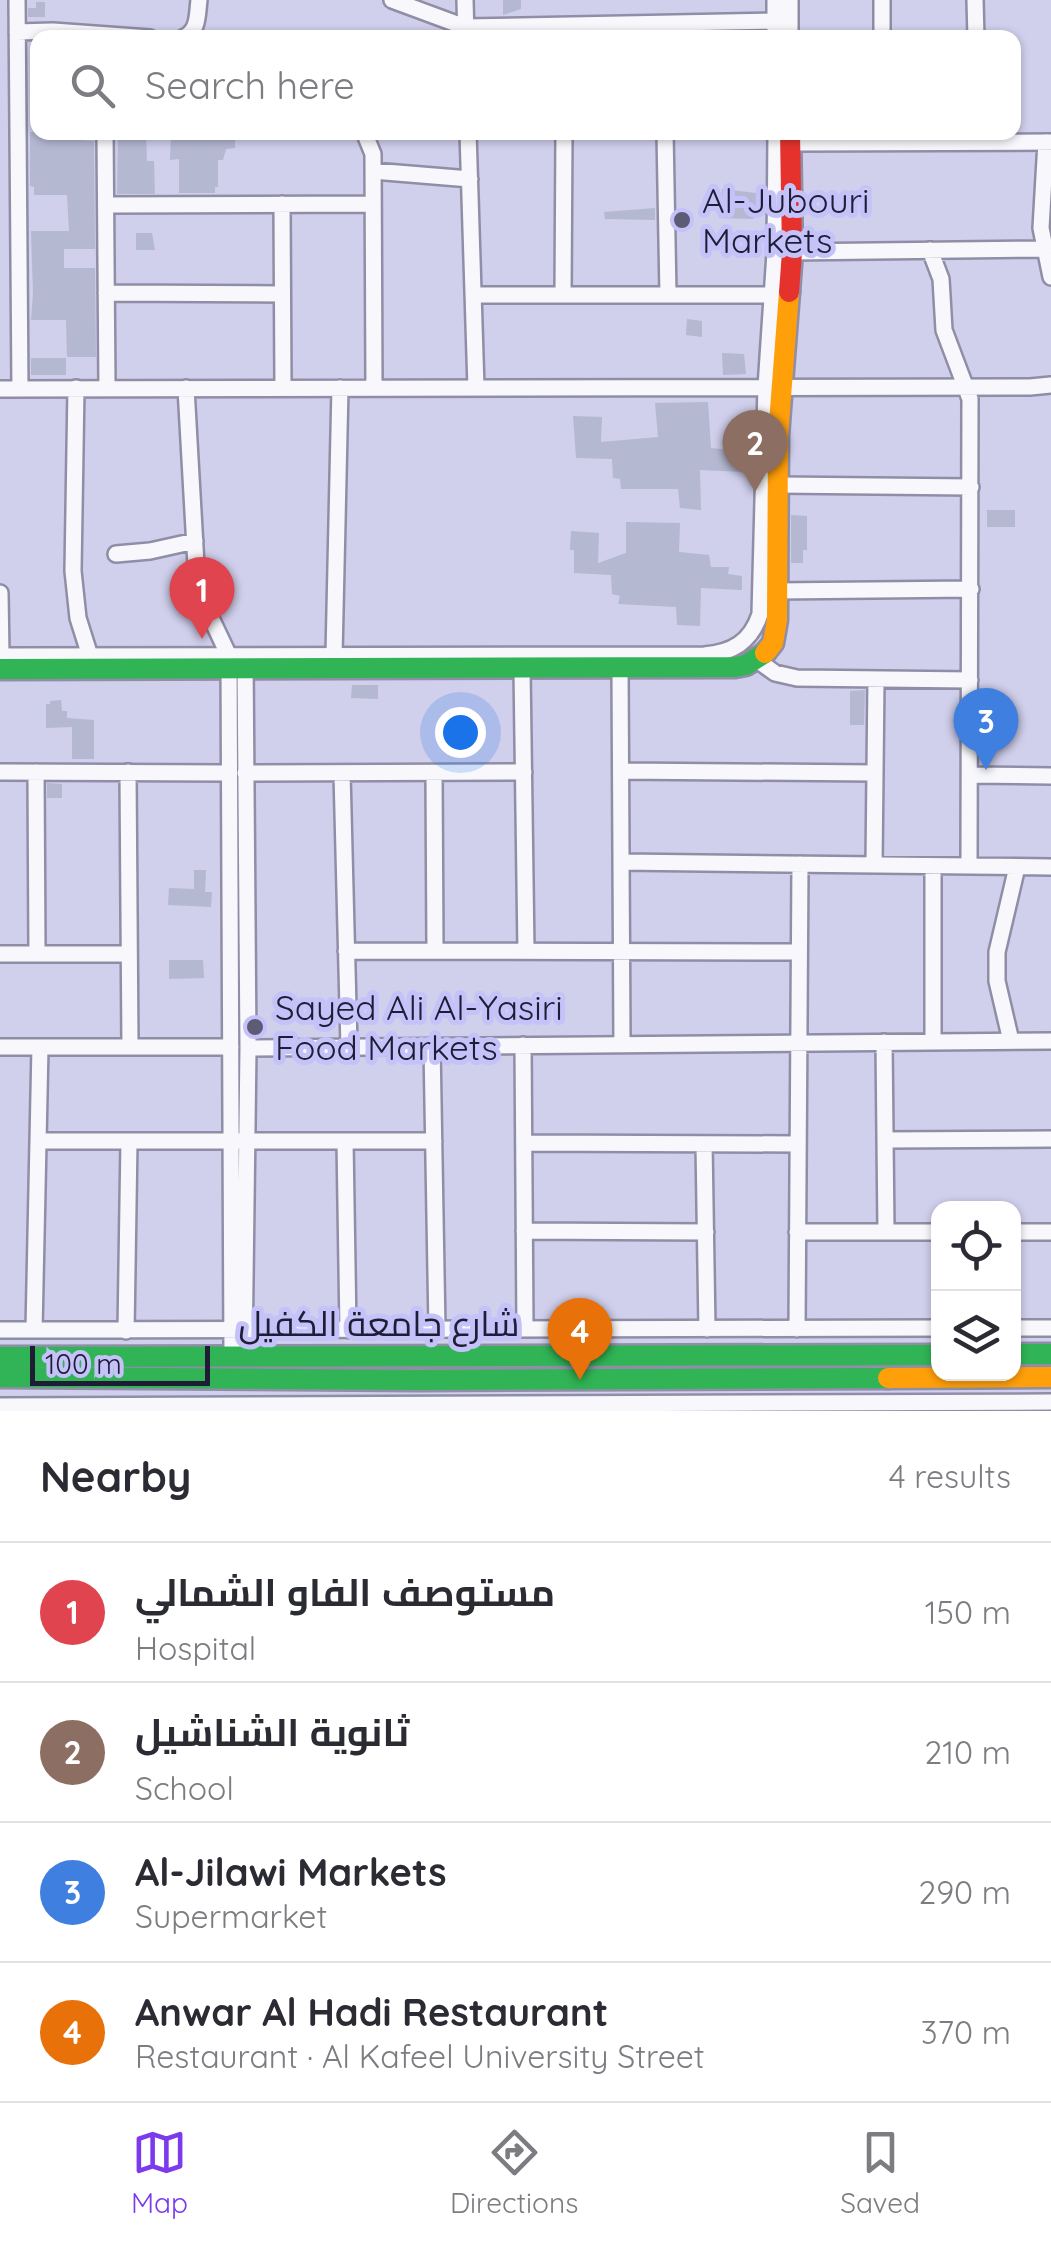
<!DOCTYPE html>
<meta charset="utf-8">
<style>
body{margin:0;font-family:Quicksand,Cairo,sans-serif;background:#f7f7f7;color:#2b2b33}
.controls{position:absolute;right:30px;bottom:30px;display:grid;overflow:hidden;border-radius:20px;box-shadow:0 2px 8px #0004}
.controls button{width:90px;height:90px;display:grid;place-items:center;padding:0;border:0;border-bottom:2px solid #e1e1e2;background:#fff;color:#2b2b33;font:50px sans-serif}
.scale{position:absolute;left:30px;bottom:25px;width:180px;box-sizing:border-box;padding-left:10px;border:5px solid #1f1c36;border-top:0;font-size:28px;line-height:35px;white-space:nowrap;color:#1f1c36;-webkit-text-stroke:8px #c5c2f9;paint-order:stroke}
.you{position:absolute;left:460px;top:732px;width:35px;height:35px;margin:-25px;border:8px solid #fff;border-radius:50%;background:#1a73e8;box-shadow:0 0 0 15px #1a73e833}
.badge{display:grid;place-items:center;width:65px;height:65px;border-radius:50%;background:#7c3aed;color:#fff;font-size:32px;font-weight:700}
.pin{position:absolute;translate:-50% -82px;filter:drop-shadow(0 2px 5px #0008)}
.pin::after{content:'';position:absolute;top:52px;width:35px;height:30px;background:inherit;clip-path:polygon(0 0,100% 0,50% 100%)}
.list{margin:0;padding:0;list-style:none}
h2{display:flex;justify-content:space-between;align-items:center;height:130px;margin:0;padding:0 40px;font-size:42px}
h2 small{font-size:32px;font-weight:400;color:#7c7c81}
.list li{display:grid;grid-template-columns:65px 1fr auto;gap:30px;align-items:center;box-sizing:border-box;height:140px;padding:0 40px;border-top:2px solid #e1e1e2}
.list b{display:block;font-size:38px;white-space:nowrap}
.list p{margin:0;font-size:32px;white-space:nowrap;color:#7c7c81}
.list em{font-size:32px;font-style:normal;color:#7c7c81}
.icon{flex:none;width:55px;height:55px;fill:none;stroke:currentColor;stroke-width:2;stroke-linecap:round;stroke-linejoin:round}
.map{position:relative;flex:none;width:1051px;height:1411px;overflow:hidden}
.search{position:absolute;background:#fff;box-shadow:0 2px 8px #0004;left:30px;right:30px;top:30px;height:110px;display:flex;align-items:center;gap:25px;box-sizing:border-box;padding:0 35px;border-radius:20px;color:#7c7c81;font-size:38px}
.sheet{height:690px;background:#fff}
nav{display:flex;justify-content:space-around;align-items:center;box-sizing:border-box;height:140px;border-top:2px solid #e1e1e2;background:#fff;font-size:28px;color:#7c7c81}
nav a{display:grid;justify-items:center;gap:5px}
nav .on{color:#7c3aed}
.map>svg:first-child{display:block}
</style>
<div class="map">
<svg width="1051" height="1411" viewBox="0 0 1051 1411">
<rect width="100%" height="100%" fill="#d0cfec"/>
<path fill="#b4b8d1" d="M503,0H521V9L503,15Z
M36,2H45V17H28V8H36Z
M30,132H82V140L94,141L95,249H64V268H95L96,357H67L66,320H31L33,293L31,231H69L67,195H34V187L30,186Z
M118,132H146L147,161H154L155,194H117Z
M171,132H235V148L226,149L223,160H218V187H215V193H179V159L170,160Z
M722,189L756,193L758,214L753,219L719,218Z
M655,208V220L605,219L604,212Z
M136,233H152L155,250H136Z
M687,319L702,321V337L686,335Z
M722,353L744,354L746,374L723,375Z
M31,358H66V375H31Z
M708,402L711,448L730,450V458L743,459V472L700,470L701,510L680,508L678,489H621L620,479L613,478L612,459L576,458L573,416L602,417L601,442L658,437L655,403Z
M987,510H1015V527H987Z
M791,515L807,516V550H803V563H791Z
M626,522L680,523L679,552L709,555L711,567H729L728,574L742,576V590L701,588L700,626L677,625L676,607L618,604L620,596L612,594L611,575L574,573V550H570L571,531L599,533L598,563L626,553Z
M352,685H378V699L351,698Z
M865,690L864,725H850V691Z
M61,700L62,711H67V718L94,720V759H72V727L46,728V704H50V701Z
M47,783L62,784V798H47Z
M194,870H206L205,892H212L211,907L168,905L169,888L194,889Z
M169,960H203L204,978L169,979Z"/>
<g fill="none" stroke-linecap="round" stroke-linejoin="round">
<defs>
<path id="street" d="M17,0L20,389
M392,0L465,27L775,21
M465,0L466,38
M775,0V38
M882,0V38
M975,0L976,38
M17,32L53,31L150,38
M183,38C199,31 197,15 199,0
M790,38V0
M105,132L107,388
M364,132L373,154L374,388
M468,132L476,388
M665,132L668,295
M1046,142L1041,228L1051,277
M791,143L1051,142
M373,171L470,179
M282,204L283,388
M106,205L373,204
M930,250L941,279L944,330L970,399L969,866
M792,252L1045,249
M106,293L282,294
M473,295H773
M563,295L564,132
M76,388L73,571L78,618L90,656
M186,388L196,565L202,594L211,618L229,656L232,1356
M0,389L1030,387L1051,385
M778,485L971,487
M116,554L150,551L195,541
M776,591L971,589
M0,593L1,656
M334,655L340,388
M0,656L704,655C732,653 751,642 760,614L766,387L775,253L776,132
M757,660L775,673L797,678L970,680
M522,669L526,951
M620,669L622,1044
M621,771L875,773
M0,772L229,773
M36,772L37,954
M128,772L130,1047
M245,773L524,772
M342,773L349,1047
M434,773L435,951
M970,775L1051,776
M621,862L1051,867
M874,865L876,679
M346,951L798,952
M0,954H129
M1011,1041L997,981V952L1017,867
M884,1042L886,1232
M933,1042V866
M523,1045L525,1329
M432,1046L437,1329
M0,1047H231
M248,1048L1051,1041
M885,1140L1051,1139
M38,1141H434
M345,1141L348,1330
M524,1143L797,1144
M704,1144L707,1329
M524,1231L706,1232
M797,1232H938
M1014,1232H1051
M1014,1328H1051
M797,1329L800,864
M0,1330L938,1328
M34,1330L40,1047
M126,1331L129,1141
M244,1356L248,1048L245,660
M0,1406L1051,1402"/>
<path id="fast" d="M0,669L735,667L746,665L765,653
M1014,1354H1051
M0,1357L938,1355
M0,1377L418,1380L888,1378"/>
<path id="slow" d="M765,653L773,643L777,620L778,436L789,292
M888,1378L1051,1377"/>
<path id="jam" d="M789,292L792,252L790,132"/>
</defs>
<use href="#street" stroke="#908ea7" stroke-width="20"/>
<use href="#fast" stroke="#908ea7" stroke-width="25"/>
<use href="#slow" stroke="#908ea7" stroke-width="25"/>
<use href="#jam" stroke="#908ea7" stroke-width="25"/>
<use href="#street" stroke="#f8f8fc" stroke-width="15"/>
<use href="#fast" stroke="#30b455" stroke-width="20"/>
<use href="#slow" stroke="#ff9f0a" stroke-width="20"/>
<use href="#jam" stroke="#e5322d" stroke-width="20"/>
</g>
<g fill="#5d5b76" stroke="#c5c2f9" stroke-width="4">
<circle cx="682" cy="220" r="10"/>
<circle cx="255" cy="1027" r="10"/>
</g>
<g text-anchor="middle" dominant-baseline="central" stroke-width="10" stroke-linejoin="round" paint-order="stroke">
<g font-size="35" fill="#1f1c36" stroke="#c5c2f9" text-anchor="start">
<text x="702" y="200">Al-Jubouri<tspan x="702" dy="40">Markets</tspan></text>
<text x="275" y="1007">Sayed Ali Al-Yasiri<tspan x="275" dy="40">Food Markets</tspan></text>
</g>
<g font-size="35" fill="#1f1c36" stroke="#c5c2f9">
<text x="379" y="1323">شارع جامعة الكفيل</text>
</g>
</g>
</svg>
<div class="controls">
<button><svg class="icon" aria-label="locate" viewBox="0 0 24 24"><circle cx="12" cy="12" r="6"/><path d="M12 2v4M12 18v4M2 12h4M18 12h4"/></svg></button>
<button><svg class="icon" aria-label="layers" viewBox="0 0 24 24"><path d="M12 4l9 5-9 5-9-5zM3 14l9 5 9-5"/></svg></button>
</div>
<div class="scale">100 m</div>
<div class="you"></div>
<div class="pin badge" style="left:202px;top:639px;background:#e0444e">1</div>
<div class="pin badge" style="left:755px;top:492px;background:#8d6e63">2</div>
<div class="pin badge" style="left:986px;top:770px;background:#3f7fe0">3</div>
<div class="pin badge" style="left:580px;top:1380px;background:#e8710a">4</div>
<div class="search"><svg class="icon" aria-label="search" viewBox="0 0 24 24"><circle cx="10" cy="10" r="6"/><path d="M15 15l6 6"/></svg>Search here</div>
</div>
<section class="sheet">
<h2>Nearby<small>4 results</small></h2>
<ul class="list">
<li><span class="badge" style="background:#e0444e">1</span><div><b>مستوصف الفاو الشمالي</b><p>Hospital</p></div><em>150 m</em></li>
<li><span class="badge" style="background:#8d6e63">2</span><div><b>ثانوية الشناشيل</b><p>School</p></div><em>210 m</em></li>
<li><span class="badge" style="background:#3f7fe0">3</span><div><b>Al-Jilawi Markets</b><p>Supermarket</p></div><em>290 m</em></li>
<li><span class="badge" style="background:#e8710a">4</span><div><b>Anwar Al Hadi Restaurant</b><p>Restaurant · Al Kafeel University Street</p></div><em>370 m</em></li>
</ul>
</section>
<nav>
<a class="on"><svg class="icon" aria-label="map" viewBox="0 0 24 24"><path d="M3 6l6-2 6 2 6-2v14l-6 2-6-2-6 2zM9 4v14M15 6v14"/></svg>Map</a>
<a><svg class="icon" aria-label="directions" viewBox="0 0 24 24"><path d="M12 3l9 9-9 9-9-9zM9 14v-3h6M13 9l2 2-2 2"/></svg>Directions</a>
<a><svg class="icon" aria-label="saved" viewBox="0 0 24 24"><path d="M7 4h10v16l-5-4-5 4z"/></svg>Saved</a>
</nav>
